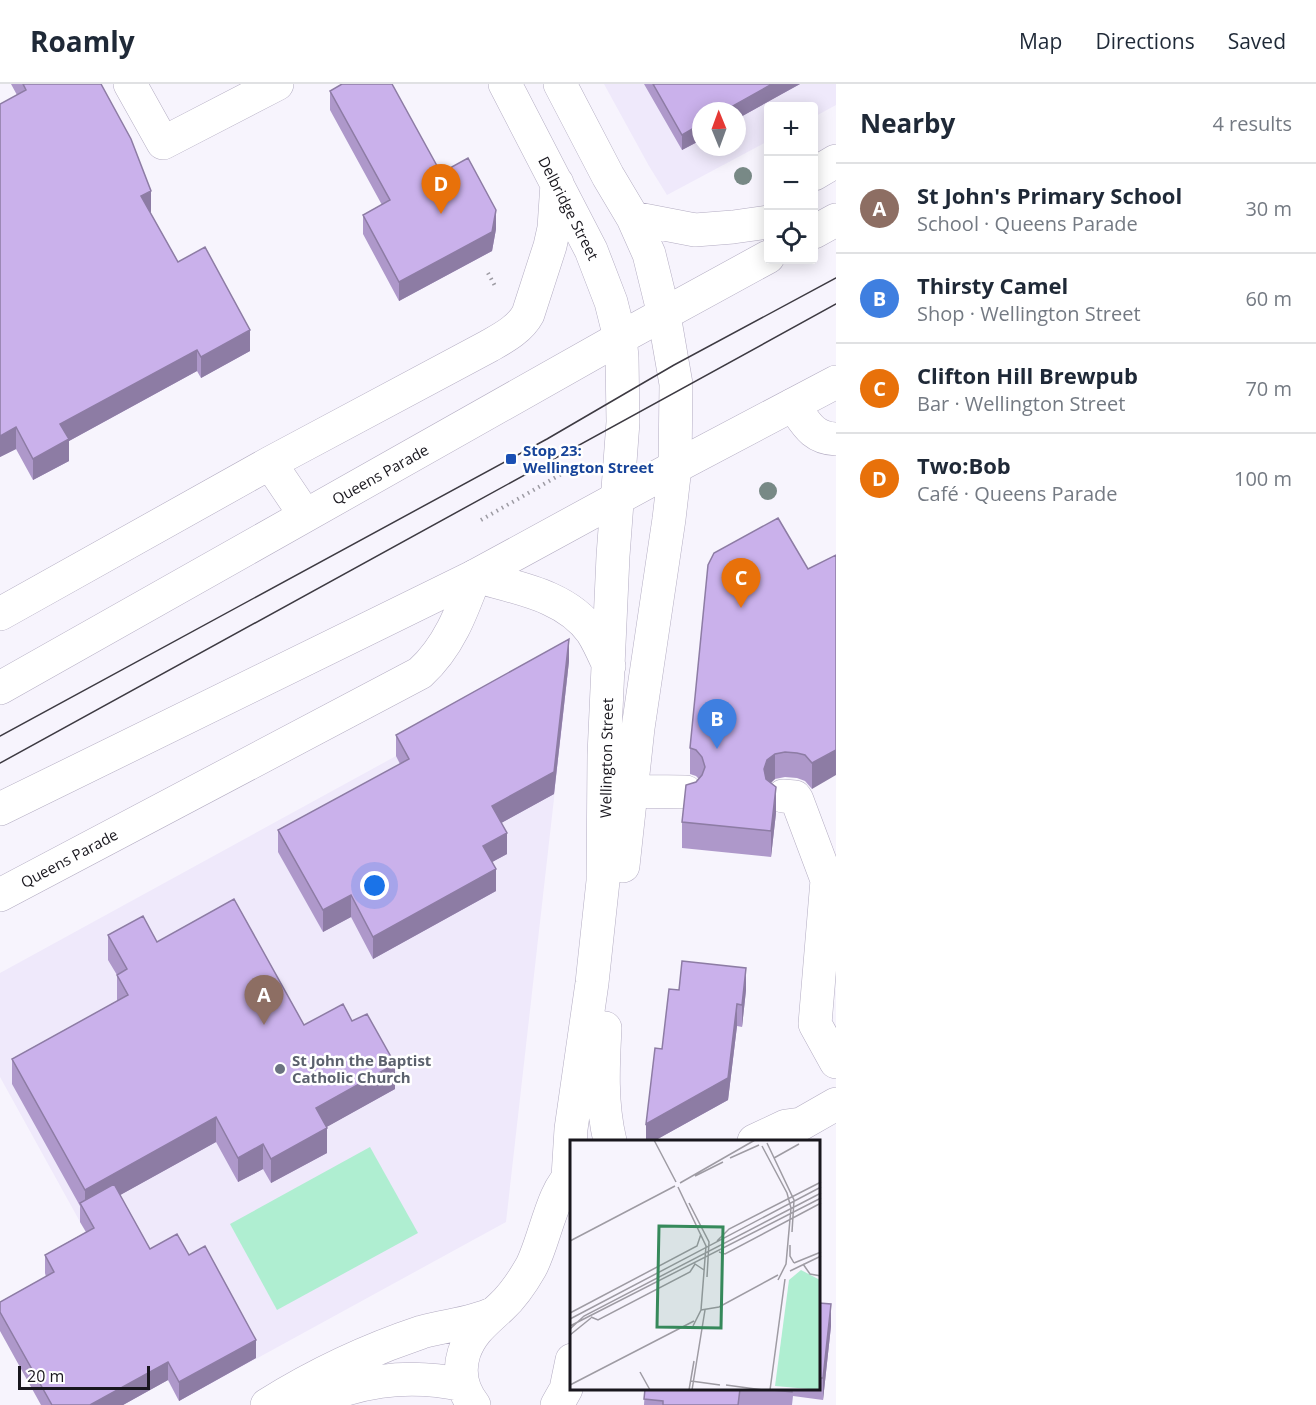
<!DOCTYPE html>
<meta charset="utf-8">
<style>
body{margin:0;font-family:"Open Sans",sans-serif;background:#f6f6f7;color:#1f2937}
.controls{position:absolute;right:18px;top:18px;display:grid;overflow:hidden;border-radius:6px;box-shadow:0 3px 15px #0003}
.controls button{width:54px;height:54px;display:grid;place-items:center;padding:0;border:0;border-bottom:2px solid #e0e1e3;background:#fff;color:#1f2937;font:30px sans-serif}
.compass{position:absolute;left:692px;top:18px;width:54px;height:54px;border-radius:50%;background:#fff;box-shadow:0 3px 15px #0003;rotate:359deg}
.scale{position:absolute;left:18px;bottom:15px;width:132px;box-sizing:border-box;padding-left:6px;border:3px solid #18161d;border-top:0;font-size:16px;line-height:21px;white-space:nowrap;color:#18161d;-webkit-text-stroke:4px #fff;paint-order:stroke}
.you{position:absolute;left:375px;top:802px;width:21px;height:21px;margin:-15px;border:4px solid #fff;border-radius:50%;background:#1a73e8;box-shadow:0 0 0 9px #1a73e833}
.badge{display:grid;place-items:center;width:39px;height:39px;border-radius:50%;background:#36895b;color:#fff;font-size:20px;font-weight:700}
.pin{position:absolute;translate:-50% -50px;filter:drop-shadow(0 2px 3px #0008)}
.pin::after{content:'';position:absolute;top:32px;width:21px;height:18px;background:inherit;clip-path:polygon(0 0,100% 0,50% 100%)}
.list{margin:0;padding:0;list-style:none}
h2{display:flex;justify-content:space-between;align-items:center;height:78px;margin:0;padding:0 24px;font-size:26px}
h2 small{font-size:20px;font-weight:400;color:#747a83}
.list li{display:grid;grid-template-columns:39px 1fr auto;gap:18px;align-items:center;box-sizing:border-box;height:90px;padding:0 24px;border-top:2px solid #e0e1e3}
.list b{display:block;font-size:22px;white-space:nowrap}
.list p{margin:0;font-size:20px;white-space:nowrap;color:#747a83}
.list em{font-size:20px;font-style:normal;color:#747a83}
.icon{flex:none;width:33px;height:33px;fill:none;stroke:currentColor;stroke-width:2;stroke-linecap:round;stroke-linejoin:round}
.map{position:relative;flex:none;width:836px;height:1321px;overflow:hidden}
header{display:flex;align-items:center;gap:36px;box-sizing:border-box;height:84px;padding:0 30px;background:#fff;border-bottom:2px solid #e0e1e3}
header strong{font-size:28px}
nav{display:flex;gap:33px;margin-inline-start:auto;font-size:21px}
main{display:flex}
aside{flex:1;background:#fff}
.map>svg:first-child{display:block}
</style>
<header>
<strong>Roamly</strong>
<nav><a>Map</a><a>Directions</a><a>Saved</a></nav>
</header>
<main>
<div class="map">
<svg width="836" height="1321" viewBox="0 0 836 1321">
<rect width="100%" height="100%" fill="#f7f4fd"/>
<path fill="#efe9fb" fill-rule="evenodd" d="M604,0H836V21L814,33V22H768V57L667,111L649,82ZM701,27H737V63H701Z
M553,586L568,591L506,1138L179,1317L0,993V889Z"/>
<path fill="#afeed1" d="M370,1063L418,1149L277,1226L230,1140Z"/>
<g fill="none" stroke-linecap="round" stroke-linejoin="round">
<defs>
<path id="minor" d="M130,0L163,59L277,0
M505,0L591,166L611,218L620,254L622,273L623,338L613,472L604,671L603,797L592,899L571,1045L568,1093
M560,0L608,92L633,134L649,170L664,231L676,300L675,383L669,435L638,644L623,782
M814,90L836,77
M633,134L695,146L733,143L768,138
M793,321C806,339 812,354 836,355
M270,379L305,431
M0,530L270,379L489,262C503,254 520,245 528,230L550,162L554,144L557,99
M610,707L686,708
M783,712L795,713L797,716L827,796L815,940L836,978
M0,811L420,589C449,563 462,527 475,492C516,504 566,511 592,548C599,559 604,571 609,582
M605,944C603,981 601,1020 610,1057
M754,1057L786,1042L801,1040L836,1020
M267,1321C315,1291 368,1266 422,1248C446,1241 472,1240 494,1229
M302,1321C356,1298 404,1288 463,1301
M474,1321C462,1306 458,1288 464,1269C471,1248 485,1238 501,1223C513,1212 523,1197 531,1183C544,1159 553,1104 572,1091
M557,1321L566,1305L572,1276"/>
<path id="major" d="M814,148L836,136
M0,604L620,254L768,173
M0,725L475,492L675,383L836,298"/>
</defs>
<use href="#minor" stroke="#b3acc2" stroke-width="34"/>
<use href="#major" stroke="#b3acc2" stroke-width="34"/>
<path stroke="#9d9ba3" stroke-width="4" stroke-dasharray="1.5 4.5" stroke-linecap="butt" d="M488,189L495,202
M481,436L565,388"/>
<use href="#minor" stroke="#fff" stroke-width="33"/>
<use href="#major" stroke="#fff" stroke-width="33"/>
<path stroke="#3d3a42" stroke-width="1.5" d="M0,652L547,355L674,281L836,194
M0,679L836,220"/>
</g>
<g fill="#788986">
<circle cx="743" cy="92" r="9"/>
<circle cx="768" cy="407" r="9"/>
</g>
<path fill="#ae98ca" d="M11,0H101L151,128H150L178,178L250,267L201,294L197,287L69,357V377L33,396L16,365L0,373L17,11Z
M644,0H800L737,35V27H701V56L682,66Z
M330,7L441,89L496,145L492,167L399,217L363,150V131L382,121L330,26Z
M836,471L812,705L805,697L797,694L785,693L775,695L771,699L776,729L771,773L682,764V738L696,698L699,695L696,692L690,690V664L808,485Z
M569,577L554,710L501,739L507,770L492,778L496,807L373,875L351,833L323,848L278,768V746L400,680L396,672V651Z
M108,851L157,858L304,941L352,937L395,1005L326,1043L327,1069L271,1099L263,1085L238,1098L216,1058L120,1111L150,1165L189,1171L256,1274L179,1317L168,1296L123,1321H41L0,1247V1218L46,1193L45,1189V1171L86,1148L80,1138V1122L12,1000V975L117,917V891L108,876Z
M679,906H746L742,943L737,942L728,1016L654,1057H646L662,965Z
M819,1219L831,1242L823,1316L793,1312L792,1321H644L645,1305H819Z"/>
<path fill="#8d7ca4" d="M772,0H800L737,35V27H724Z
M701,40V56L682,66V51Z
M151,107V128L141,133V112Z
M496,126V145L492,167L399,217V198Z
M250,246V267L201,294V273Z
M197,266V287L69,357V377L33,396V375L60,340Z
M16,343V365L0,373V352Z
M569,555V577L554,710L492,744V722Z
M836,666V691L812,705V679Z
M775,670V695L767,702L764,685L767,676Z
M776,703V729L771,773V747Z
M507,749V770L483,783V762Z
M496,785V807L373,875V853Z
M351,811V833L323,848V826Z
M746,884V906L742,943V921Z
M737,920V942L728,1016L654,1057H646V1040Z
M395,980V1005L316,1049V1024Z
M216,1033V1058L86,1130L85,1127V1106Z
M327,1044V1069L271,1099V1075Z
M263,1060V1085L238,1098V1074Z
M831,1220V1242L823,1316V1294Z
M256,1256V1274L179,1317V1298Z
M168,1278V1296L123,1321H90Z"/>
<path fill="#cab1eb" stroke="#8d7ca4" stroke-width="1.5" d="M23,0H101L131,55L151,107L141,112L178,178L205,163L250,246L201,273L197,266L60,340L69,355L33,375L16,343L0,352V20L26,6Z
M342,0H392L441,89L468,74L496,126L492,148L399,198L363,131L390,116L330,7Z
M653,0H772L724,27H701V40L682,51Z
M778,434L808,485L836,471V666L812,679L805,671L797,669L785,668L775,670L767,676L764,685L766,695L776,703L771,747L682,738L686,701L696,698L702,691L705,683L702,673L696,666L690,664L708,481L714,469Z
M569,555L554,688L492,722L507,749L483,762L496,785L373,853L351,811L323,826L278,746L409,675L396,651Z
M234,815L304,941L343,920L352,937L367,930L395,980L316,1024L327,1044L271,1075L263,1060L238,1074L216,1033L85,1106L12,975L128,911L117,891L127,885L108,851L143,832L157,858Z
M682,877L746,884L742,921L737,920L728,994L646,1040L655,964L662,965L669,905L679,906Z
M114,1100L150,1165L177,1150L189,1171L205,1162L256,1256L179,1298L168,1278L90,1321H52L0,1228V1218L54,1188L45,1171L94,1144L80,1119Z
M819,1219L831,1220L823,1294H819Z
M645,1305H740L738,1321H663V1317L644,1315Z
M762,1305H792V1308Z"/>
<rect fill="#1a4fb4" stroke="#fff" stroke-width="2" x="505" y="369" width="12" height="12" rx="3"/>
<circle fill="#6b7280" stroke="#fff" stroke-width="2" cx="280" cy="985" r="6"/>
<g text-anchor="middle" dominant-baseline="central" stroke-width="5" stroke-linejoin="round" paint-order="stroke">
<g font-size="15" fill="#18161d" stroke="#fff">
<text transform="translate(569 124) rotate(63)">Delbridge Street</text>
<text transform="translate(380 390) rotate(-29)">Queens Parade</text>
<text transform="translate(606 674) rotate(-89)">Wellington Street</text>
<text transform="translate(69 774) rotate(-28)">Queens Parade</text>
</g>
<g font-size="15" font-weight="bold" fill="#164399" stroke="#fff" text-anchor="start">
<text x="523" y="366">Stop 23:<tspan x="523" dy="17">Wellington Street</tspan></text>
</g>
<g font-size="15" font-weight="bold" fill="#5b616d" stroke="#fff" text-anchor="start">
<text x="292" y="976">St John the Baptist<tspan x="292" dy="17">Catholic Church</tspan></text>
</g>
</g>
<g transform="translate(570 1056)">
<rect width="250" height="250" fill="#f7f4fd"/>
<path d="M231,130L250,140V250L205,246L219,140Z" fill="#afeed1"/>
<path fill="none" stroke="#9e9ba3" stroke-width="1.5" d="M84,0L106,42M197,3L224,60L222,92M192,6L217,53L221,68L216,124L208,140M160,18L189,5M204,18L229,4M125,36L153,22M110,43L185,0M108,47L136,106L131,170L123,186M119,63L139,102L137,137M0,101L105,46M147,101L159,89L251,42M220,105V116L224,123M149,112L155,114L251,63M224,123L251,112M233,124L240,134L251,136M220,131L251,116M131,170L149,167L208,135M0,173L127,106L131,94M21,177L28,180L120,132L125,124L134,130M0,179L251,47M0,186L251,58M0,189L14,176L251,53M0,195L21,178M70,232L80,250M121,241L150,245M0,245L124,181M156,245L193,250M119,250L124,221M122,250L135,170M200,250L215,139"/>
<path fill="#36895b" fill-opacity="0.15" stroke="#36895b" stroke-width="3" d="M89,86L153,87L151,188L87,187Z"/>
<rect width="250" height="250" fill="none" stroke="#18161d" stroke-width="3"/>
</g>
</svg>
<div class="controls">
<button>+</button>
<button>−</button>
<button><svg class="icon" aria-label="locate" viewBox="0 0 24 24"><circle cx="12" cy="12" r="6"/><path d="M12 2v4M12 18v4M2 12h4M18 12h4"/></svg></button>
</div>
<svg class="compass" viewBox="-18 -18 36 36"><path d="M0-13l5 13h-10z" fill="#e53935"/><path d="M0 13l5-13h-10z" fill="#747a83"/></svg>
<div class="scale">20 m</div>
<div class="you"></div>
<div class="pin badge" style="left:264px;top:941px;background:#8d6e63">A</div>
<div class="pin badge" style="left:717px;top:665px;background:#3f7fe0">B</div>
<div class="pin badge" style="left:741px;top:524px;background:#e8710a">C</div>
<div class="pin badge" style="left:441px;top:130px;background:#e8710a">D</div>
</div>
<aside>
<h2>Nearby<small>4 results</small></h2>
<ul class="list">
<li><span class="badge" style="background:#8d6e63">A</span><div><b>St John's Primary School</b><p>School · Queens Parade</p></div><em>30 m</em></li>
<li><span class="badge" style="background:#3f7fe0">B</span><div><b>Thirsty Camel</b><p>Shop · Wellington Street</p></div><em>60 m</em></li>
<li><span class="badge" style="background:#e8710a">C</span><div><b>Clifton Hill Brewpub</b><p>Bar · Wellington Street</p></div><em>70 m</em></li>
<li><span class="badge" style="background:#e8710a">D</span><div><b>Two:Bob</b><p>Café · Queens Parade</p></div><em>100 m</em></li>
</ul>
</aside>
</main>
